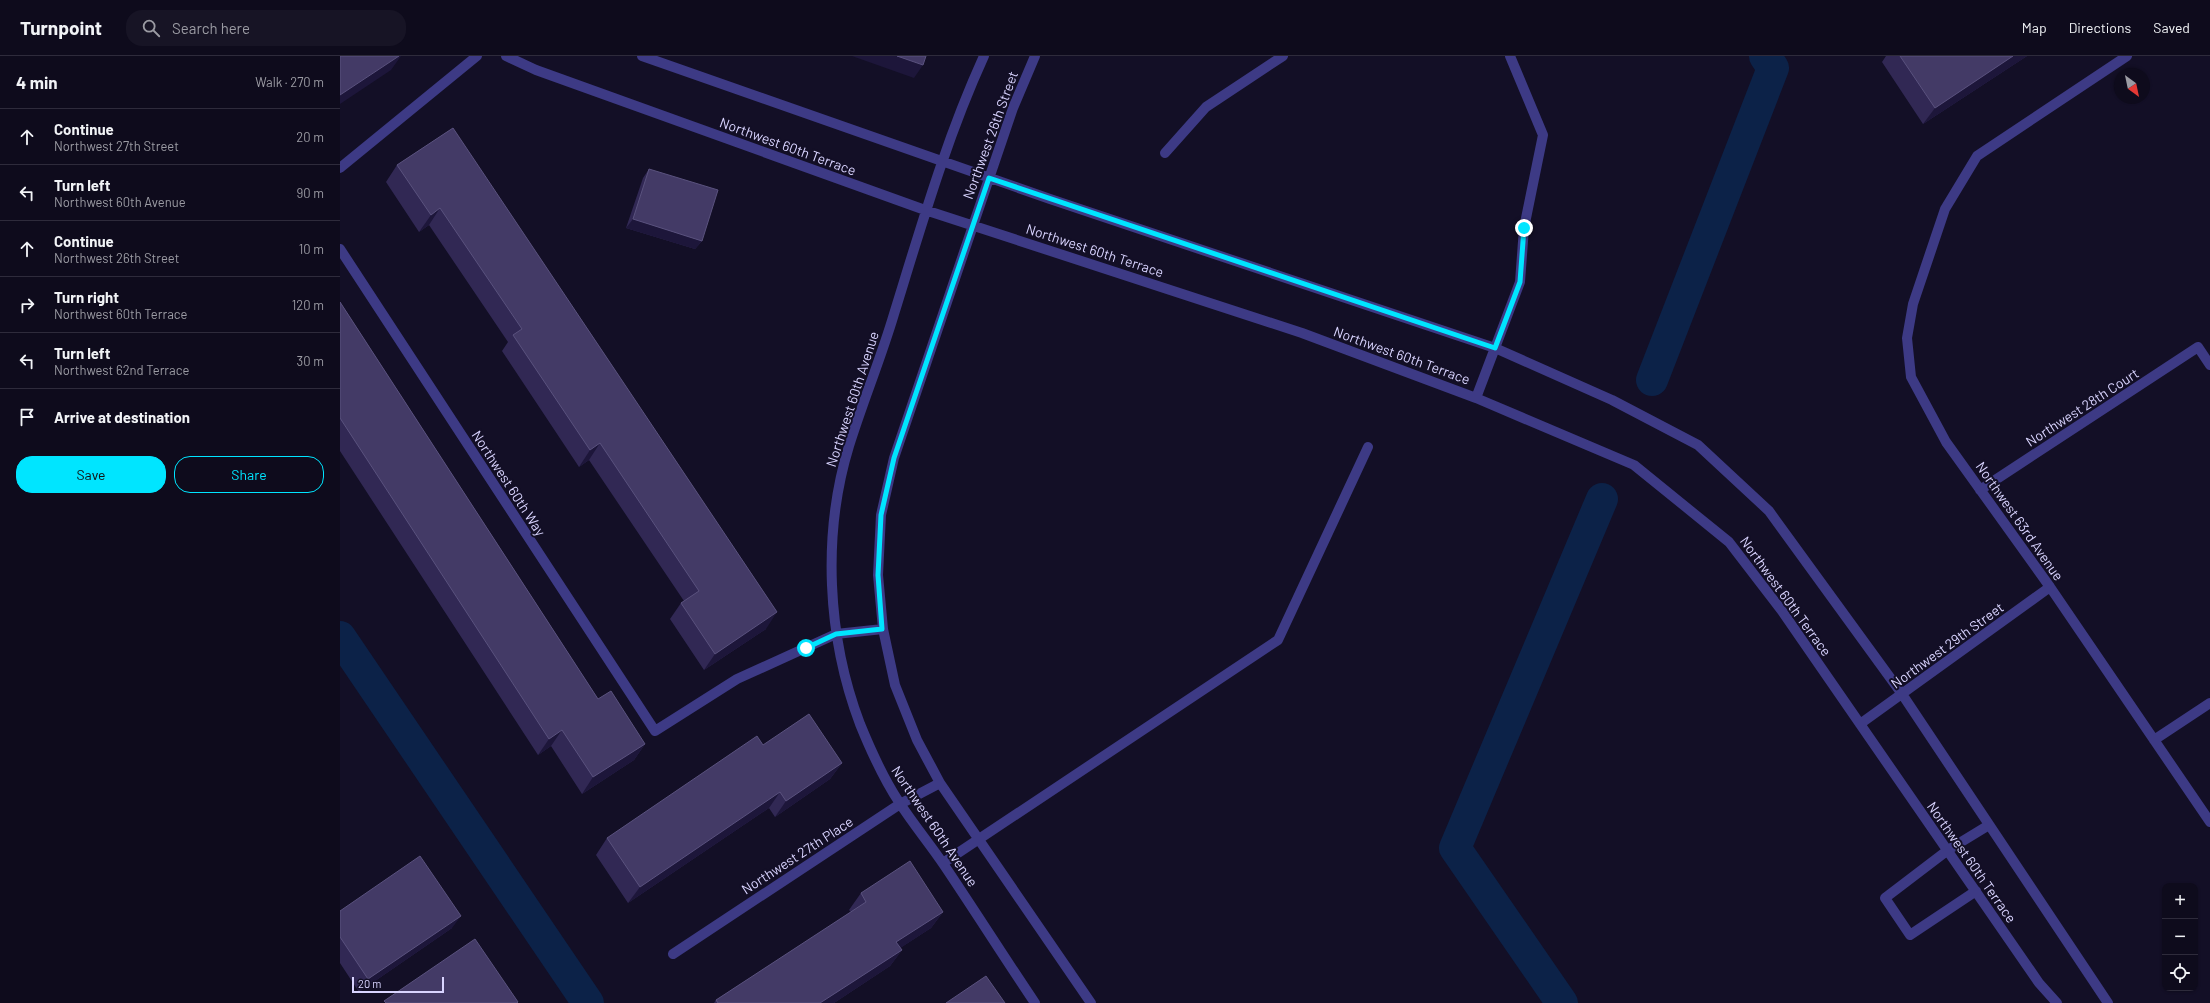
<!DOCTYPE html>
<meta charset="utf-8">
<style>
body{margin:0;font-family:Barlow,sans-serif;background:#171425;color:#f1f3f6}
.controls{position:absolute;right:12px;bottom:12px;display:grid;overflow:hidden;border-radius:8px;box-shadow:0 1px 3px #0004}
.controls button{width:36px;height:36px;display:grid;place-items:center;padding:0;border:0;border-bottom:1px solid #2e2b3b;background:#0e0b1c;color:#f1f3f6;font:20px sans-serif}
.compass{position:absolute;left:1774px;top:12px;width:36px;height:36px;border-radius:50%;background:#0e0b1c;box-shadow:0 1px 3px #0004;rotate:147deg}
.scale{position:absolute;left:12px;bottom:10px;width:92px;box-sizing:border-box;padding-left:4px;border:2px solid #d9d4ff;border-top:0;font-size:11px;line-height:14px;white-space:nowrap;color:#d9d4ff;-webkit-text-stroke:3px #130f26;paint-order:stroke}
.stop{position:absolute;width:12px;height:12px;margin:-9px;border:3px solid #00e5ff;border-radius:50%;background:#fff}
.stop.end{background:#00e5ff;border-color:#fff;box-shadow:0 1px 4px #0008}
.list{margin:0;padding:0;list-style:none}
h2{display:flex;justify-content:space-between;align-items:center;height:52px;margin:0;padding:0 16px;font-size:17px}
h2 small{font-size:13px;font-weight:400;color:#9b9ba3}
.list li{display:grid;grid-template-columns:26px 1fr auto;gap:12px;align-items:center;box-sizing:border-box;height:56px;padding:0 16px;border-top:1px solid #2e2b3b}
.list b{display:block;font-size:15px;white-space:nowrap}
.list p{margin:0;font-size:13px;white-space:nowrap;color:#9b9ba3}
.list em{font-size:13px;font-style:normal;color:#9b9ba3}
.actions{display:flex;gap:8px;padding:12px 16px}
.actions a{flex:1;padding:9px 0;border:1px solid #00e5ff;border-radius:16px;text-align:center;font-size:14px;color:#00e5ff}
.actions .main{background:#00e5ff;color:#111}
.icon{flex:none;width:22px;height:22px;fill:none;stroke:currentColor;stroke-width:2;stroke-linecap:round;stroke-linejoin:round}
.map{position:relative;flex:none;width:1870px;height:947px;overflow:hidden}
header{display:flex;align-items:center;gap:24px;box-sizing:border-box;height:56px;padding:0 20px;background:#0e0b1c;border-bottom:1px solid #2e2b3b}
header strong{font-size:19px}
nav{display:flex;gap:22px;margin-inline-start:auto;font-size:14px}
.search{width:280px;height:36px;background:#171425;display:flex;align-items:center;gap:10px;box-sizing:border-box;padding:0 14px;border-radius:16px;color:#9b9ba3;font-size:15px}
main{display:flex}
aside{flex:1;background:#0e0b1c}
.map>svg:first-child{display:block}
</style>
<header>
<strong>Turnpoint</strong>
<div class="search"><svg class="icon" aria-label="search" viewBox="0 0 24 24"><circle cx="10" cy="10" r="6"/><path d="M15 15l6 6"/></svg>Search here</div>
<nav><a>Map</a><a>Directions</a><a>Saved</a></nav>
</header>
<main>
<aside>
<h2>4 min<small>Walk · 270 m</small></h2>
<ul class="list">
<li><svg class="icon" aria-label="ahead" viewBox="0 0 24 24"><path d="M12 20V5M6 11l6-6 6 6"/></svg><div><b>Continue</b><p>Northwest 27th Street</p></div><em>20 m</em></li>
<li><svg class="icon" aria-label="left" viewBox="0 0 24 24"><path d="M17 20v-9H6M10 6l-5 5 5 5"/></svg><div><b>Turn left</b><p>Northwest 60th Avenue</p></div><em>90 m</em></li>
<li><svg class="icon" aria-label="ahead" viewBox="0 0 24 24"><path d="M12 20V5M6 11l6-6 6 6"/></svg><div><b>Continue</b><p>Northwest 26th Street</p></div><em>10 m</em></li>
<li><svg class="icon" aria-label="right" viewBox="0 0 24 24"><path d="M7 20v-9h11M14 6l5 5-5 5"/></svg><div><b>Turn right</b><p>Northwest 60th Terrace</p></div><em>120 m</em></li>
<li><svg class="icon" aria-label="left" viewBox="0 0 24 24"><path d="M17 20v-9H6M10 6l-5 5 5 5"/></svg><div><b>Turn left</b><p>Northwest 62nd Terrace</p></div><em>30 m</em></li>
<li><svg class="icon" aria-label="arrive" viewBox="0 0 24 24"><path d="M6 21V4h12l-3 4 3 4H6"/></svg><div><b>Arrive at destination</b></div></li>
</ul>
<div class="actions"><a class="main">Save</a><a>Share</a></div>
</aside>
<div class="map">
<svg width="1870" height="947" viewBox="0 0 1870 947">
<rect width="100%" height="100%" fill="#130f26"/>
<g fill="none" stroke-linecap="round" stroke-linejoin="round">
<path stroke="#0c2248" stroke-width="32" d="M1312,324L1433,12L1425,0
M0,581L248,947
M1222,947L1115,792L1262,443"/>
<path stroke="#3d3a85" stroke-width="10" d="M166,0L196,14L585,154L962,277L1136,342L1294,409L1389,486L1442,555L1699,927L1717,947
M302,0L710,143L1155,292L1272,344L1358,389L1429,455L1562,638L1768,947
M644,0C606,83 581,171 554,258C541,302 523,345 509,390C482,478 487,581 520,668C531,695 543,722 559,746C573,768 590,788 604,809C635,855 664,901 695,947
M695,0L673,52L554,402L541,459L538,519L543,573L555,629L577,684L600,727L751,947
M1787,0L1637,100L1605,153L1573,248L1567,282L1571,321L1606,386L1710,531L1870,766
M825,97L866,51L943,0
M0,112L137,0
M0,193L315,675L397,623L496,578L543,573
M1136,342L1180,226L1184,172L1203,79L1170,0
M1640,434L1858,291L1870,309
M1520,668L1710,531
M1814,684L1870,647
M603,807L938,584L1028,391
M1636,835L1570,879L1545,842L1608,794L1649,769
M333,898L560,748L600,727"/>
</g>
<path fill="#312854" d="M1546,0H1687L1583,68L1542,6Z
M113,72L426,573L364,614L330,563L341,547L344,545L249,404L239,411L162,295L168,286L89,169L79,176L46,126L57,109Z
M309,113L362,185L355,193L286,172L303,122Z
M0,246L258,643L305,688L294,704L242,738L211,690L198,699L0,395Z
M423,689L502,707L490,723L435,761L429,752L288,847L256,799L267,782Z
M521,837L603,856L591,872L560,892L562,894L550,910L494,947H374L376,944L511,856L509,854Z
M0,855L112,872L19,936L0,907Z"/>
<path fill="#1d163a" d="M59,0H61L51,14L0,48V39Z
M512,0H557L583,9L574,22Z
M1673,0H1687L1583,68L1595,52Z
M100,152L89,169L79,176L91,159Z
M293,163L362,185L355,193L286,172Z
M260,387L249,404L239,411L250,394Z
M437,556L426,573L364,614L375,598Z
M222,674L211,690L198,699L209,683Z
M305,688L294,704L242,738L253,721Z
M502,707L490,723L435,761L446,745Z
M440,736L429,752L288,847L300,831Z
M603,856L591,872L545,902L556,886Z
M121,860L112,872L19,936L28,923Z
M562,894L550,910L494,947H480Z"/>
<path fill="#433a66" stroke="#5a527e" d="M0,0H59L0,39Z
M557,0H586L583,9Z
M1560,0H1673L1595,52Z
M113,72L437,556L375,598L341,547L359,535L260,387L250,394L173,279L182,273L100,152L91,159L57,109Z
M309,113L378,134L362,185L293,163Z
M0,246L258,643L271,635L305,688L253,721L222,674L209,683L0,362Z
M469,658L502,707L446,745L440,736L300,831L267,782L417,680L423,689Z
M80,800L121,860L28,923L0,881V855Z
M570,805L603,856L556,886L562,894L480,947H378L376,944L526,846L521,837Z
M135,883L178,946L177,947H46L44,945Z
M646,920L665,947H606Z"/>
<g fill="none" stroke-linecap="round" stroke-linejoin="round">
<path stroke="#00e5ff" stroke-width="5" d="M466,592L496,578L542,573L538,519L541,459L554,402L649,122L1155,292L1180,226L1184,172"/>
</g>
<g text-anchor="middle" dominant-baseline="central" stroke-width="4" stroke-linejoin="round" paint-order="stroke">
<g font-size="14" fill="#d9d4ff" stroke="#130f26">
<text transform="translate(650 79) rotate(-70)">Northwest 26th Street</text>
<text transform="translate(448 90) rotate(20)">Northwest 60th Terrace</text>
<text transform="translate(755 194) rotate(18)">Northwest 60th Terrace</text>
<text transform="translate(1062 299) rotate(20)">Northwest 60th Terrace</text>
<text transform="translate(512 343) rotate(-72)">Northwest 60th Avenue</text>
<text transform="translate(1742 351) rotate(-33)">Northwest 28th Court</text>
<text transform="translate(169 427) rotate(57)">Northwest 60th Way</text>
<text transform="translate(1680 465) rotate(55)">Northwest 63rd Avenue</text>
<text transform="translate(1446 540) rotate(54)">Northwest 60th Terrace</text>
<text transform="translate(1607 589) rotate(-36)">Northwest 29th Street</text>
<text transform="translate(595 770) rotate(56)">Northwest 60th Avenue</text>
<text transform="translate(457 799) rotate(-33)">Northwest 27th Place</text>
<text transform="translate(1632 806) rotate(55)">Northwest 60th Terrace</text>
</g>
</g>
</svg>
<div class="controls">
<button>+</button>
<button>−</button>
<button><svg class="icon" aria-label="locate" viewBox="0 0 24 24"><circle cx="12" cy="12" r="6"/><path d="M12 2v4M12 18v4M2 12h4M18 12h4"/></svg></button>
</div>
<svg class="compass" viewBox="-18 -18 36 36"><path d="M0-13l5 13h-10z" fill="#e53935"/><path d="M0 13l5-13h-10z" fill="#9b9ba3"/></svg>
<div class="scale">20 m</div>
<div class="stop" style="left:466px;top:592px"></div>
<div class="stop end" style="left:1184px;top:172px"></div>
</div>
</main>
